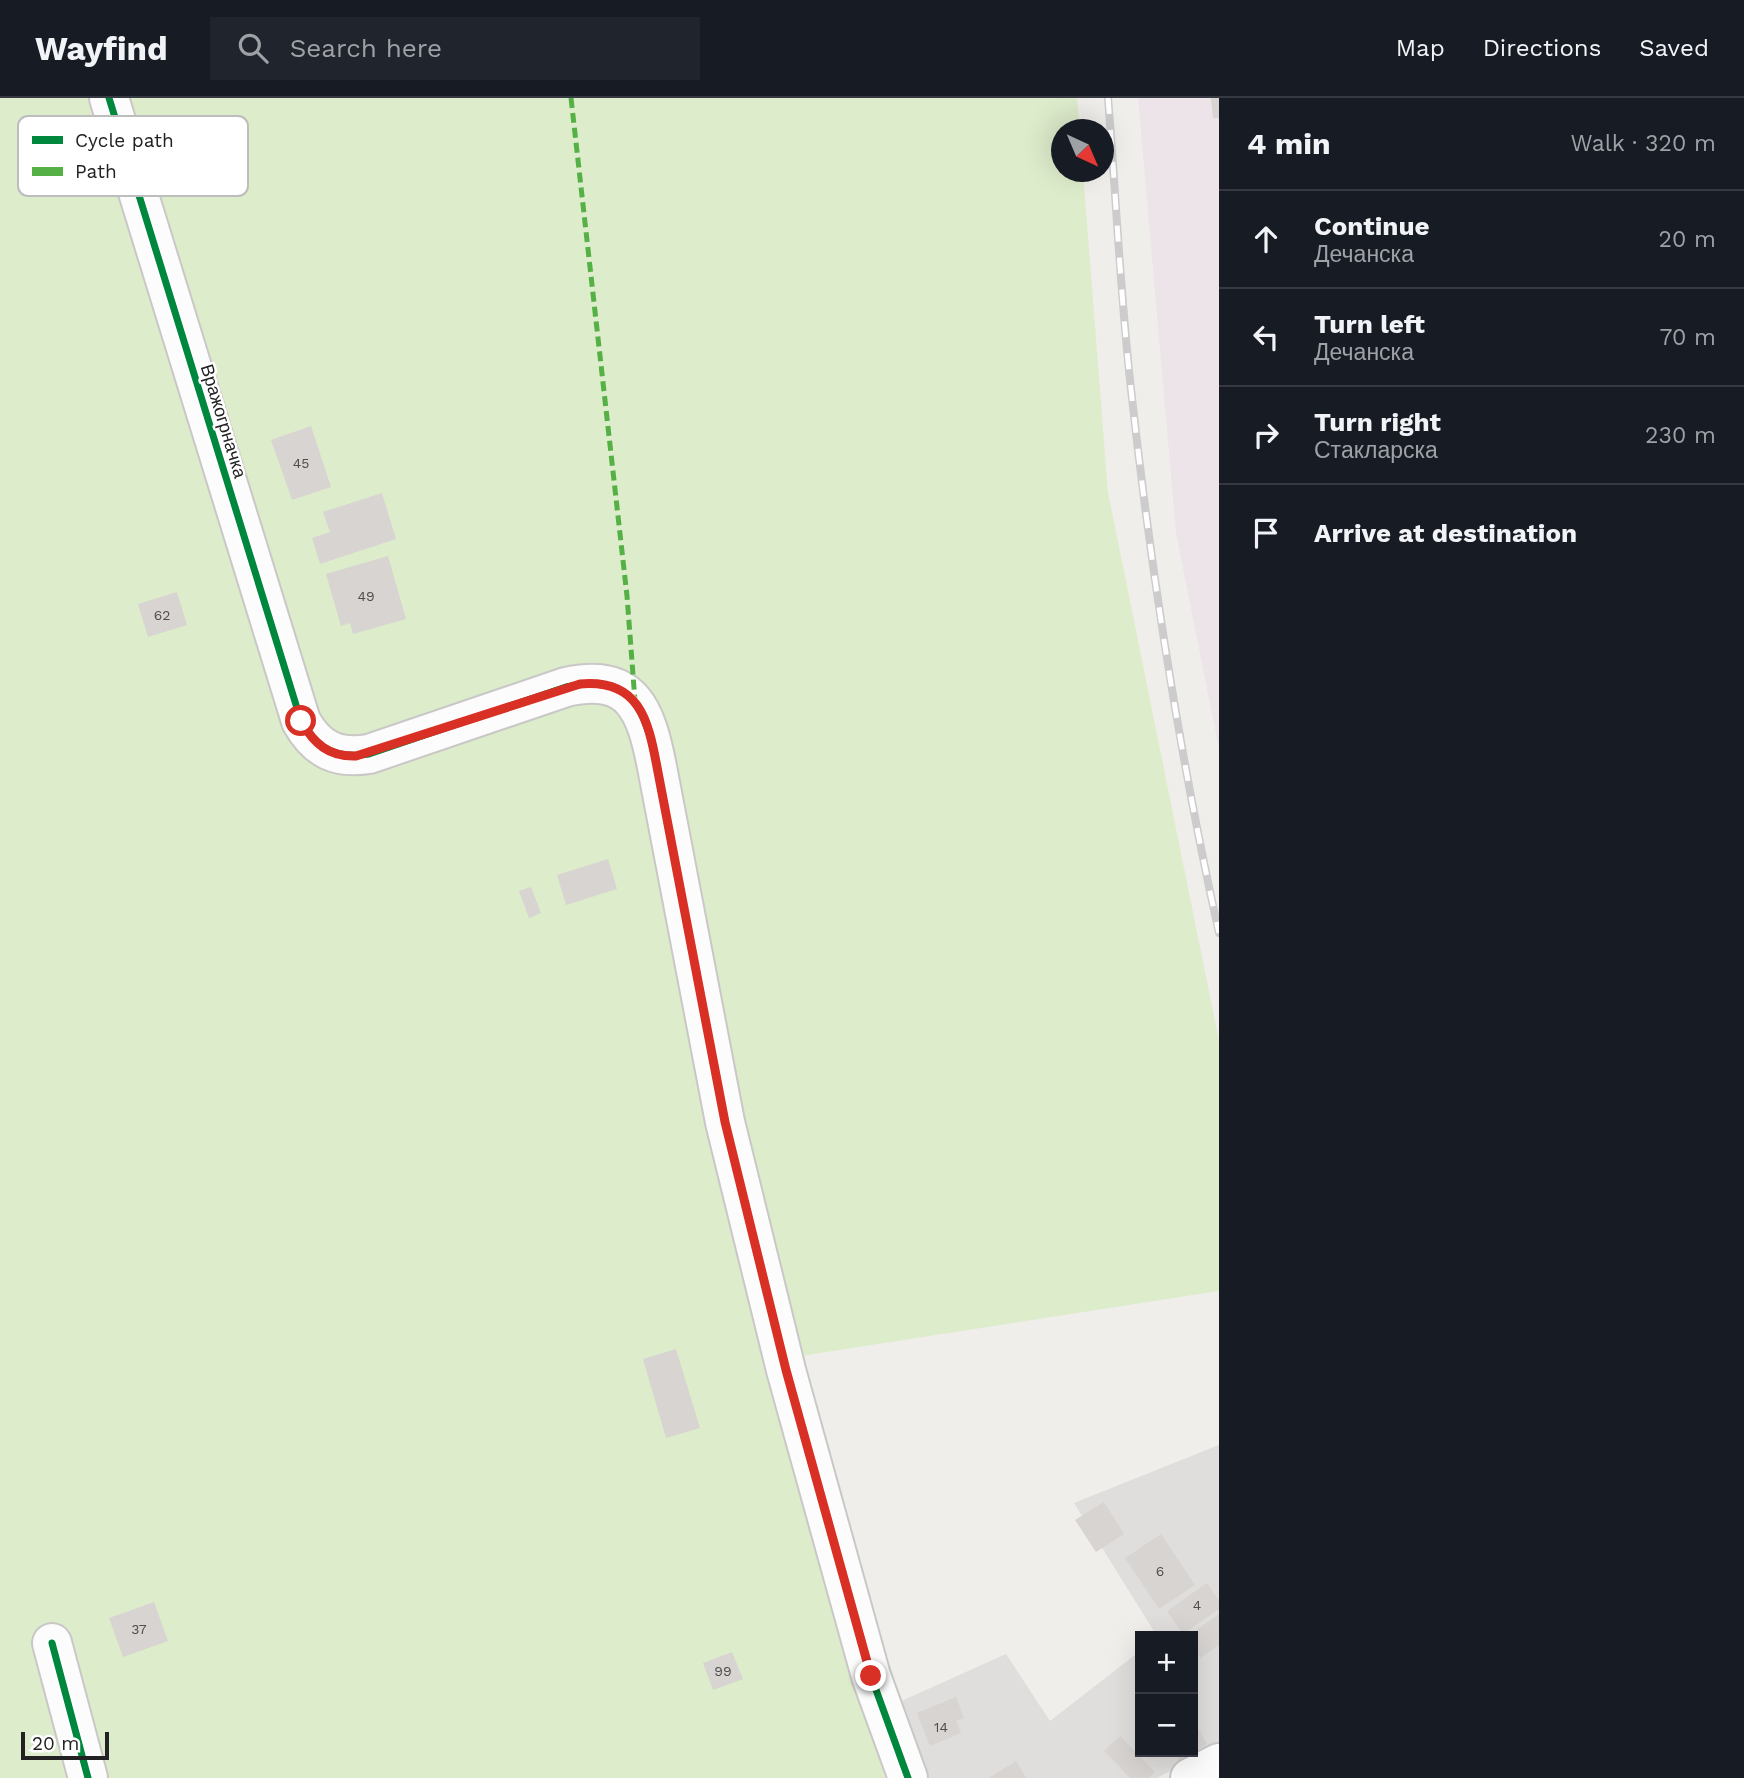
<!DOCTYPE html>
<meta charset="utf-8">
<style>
body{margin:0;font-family:"Work Sans",sans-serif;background:#20242c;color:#f1f3f6}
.controls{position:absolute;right:21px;bottom:21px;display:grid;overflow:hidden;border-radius:0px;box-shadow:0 7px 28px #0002}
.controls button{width:63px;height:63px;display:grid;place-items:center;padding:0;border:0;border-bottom:2px solid #363941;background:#171b24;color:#f1f3f6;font:35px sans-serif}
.compass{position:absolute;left:1051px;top:21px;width:63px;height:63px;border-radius:50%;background:#171b24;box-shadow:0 7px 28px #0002;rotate:136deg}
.scale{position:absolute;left:21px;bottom:18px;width:88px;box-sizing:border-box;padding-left:7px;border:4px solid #222;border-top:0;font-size:19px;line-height:24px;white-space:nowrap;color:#222;-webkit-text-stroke:5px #fff;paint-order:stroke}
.stop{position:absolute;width:21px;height:21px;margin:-16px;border:5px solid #d93025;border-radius:50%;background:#fff}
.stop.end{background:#d93025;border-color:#fff;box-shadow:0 2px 7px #0008}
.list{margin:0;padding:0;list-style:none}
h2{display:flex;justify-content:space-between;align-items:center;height:91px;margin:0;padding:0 28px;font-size:30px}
h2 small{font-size:23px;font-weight:400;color:#9ea1a6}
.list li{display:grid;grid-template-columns:46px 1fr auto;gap:21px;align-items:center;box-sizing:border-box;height:98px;padding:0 28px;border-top:2px solid #363941}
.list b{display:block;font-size:26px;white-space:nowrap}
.list p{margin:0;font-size:23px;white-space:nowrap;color:#9ea1a6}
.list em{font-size:23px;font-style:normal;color:#9ea1a6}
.icon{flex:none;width:38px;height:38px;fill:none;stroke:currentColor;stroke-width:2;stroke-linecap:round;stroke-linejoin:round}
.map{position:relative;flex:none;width:1219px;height:1680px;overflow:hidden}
header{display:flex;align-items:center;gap:42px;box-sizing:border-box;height:98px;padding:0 35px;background:#171b24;border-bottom:2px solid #363941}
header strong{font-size:33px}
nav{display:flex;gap:38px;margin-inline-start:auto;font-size:24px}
.search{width:490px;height:63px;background:#20242c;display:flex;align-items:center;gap:18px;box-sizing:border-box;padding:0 24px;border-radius:0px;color:#9ea1a6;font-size:26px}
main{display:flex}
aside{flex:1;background:#171b24}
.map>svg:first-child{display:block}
</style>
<header>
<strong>Wayfind</strong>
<div class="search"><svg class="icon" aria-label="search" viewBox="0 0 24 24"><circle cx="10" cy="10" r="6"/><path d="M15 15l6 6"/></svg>Search here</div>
<nav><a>Map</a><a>Directions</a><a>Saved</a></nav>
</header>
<main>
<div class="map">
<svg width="1219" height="1680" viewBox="0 0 1219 1680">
<rect width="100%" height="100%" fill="#f0eeeb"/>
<path fill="#dfdedc" d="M1219,1347V1647L1157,1680H929L897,1605L1006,1556L1050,1623L1140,1553V1654H1193V1538H1157L1074,1405Z"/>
<path fill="#ede4e9" d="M1138,0H1219V651L1176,435Z"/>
<path fill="#ddeccb" d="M0,0H1077L1080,31L1062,32V74H1083L1108,394L1219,943V1193L762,1264L885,1680H0Z"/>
<path fill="#d7d4d2" d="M1211,0H1219V20H1213Z
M311,328L331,389L292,402L271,342Z
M382,395L396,441L320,466L312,440L330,434L323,414Z
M388,458L406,521L353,536L350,525L341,528L326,476Z
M177,494L187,527L148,539L138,506Z
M608,761L617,791L566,807L557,777Z
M531,789L541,815L529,820L519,793Z
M676,1251L700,1330L666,1340L643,1261Z
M1104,1404L1124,1436L1096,1454L1075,1422Z
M1161,1436L1195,1487L1159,1511L1125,1460Z
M1207,1485L1219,1503V1511L1183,1536L1167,1513Z
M154,1504L168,1543L123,1559L109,1520Z
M1219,1516V1547L1200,1560L1193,1550V1538H1188Z
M732,1554L743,1581L713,1592L703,1565Z
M956,1599L964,1620L956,1623L961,1635L930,1648L917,1615Z
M1193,1621L1207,1646L1179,1663L1173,1654H1193Z
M1120,1638L1155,1674L1148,1680H1130L1104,1653Z
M1016,1663L1026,1680H989Z"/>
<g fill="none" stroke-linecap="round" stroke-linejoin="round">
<defs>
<path id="minor" d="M109,0L301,623C317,652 337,661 369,656L566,589C633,574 646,613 657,669L725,1024L786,1272L871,1578L908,1680
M52,1545L88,1680
M1190,1680L1219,1665"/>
</defs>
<use href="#minor" stroke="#c9c8c7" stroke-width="42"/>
<use href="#minor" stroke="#fdfcfc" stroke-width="38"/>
<defs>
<path id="rail" d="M1108,0C1116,97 1120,194 1131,291C1151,474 1179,655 1219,835"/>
</defs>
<use href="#rail" stroke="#ccc" stroke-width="8"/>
<use href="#rail" stroke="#fff" stroke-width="5" stroke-dasharray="16" stroke-linecap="butt"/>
<path stroke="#55b145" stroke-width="5" stroke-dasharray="10 5" stroke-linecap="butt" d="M571,0L627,498L635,603"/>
<defs>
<path id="cycleway" d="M109,0L301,623C317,652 337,661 369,656L566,589C633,574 646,613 657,669L725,1024L786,1272L871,1578L908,1680
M52,1545L88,1680"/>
</defs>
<use href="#cycleway" stroke="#fff" stroke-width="11"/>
<use href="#cycleway" stroke="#00873e" stroke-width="7"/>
</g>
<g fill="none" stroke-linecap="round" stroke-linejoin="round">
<path stroke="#d93025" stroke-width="9" d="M301,623C314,646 329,659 356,658L580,586C639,581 648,621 657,669L725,1024L786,1272L871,1578"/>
</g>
<g text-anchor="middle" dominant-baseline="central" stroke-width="5" stroke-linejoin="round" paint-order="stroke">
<g font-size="14" fill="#4f4e4e">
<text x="301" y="365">45</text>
<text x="366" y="498">49</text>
<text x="162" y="517">62</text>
<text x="1160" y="1473">6</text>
<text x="1197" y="1507">4</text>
<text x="139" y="1531">37</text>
<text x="723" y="1573">99</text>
<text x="941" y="1629">14</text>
</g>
<g font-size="18" fill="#222" stroke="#fff">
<text transform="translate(224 323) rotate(73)">Вражогрначка</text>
</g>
</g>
<rect x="18" y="18" width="230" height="80" rx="10" fill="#fff" stroke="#bdbdbd" stroke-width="2"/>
<rect x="32" y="38" width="31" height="8" fill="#00873e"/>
<rect x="32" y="69" width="31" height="9" fill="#55b145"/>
<g font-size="19" fill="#222">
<text x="75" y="49">Cycle path</text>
<text x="75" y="80">Path</text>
</g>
</svg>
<div class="controls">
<button>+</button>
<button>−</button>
</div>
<svg class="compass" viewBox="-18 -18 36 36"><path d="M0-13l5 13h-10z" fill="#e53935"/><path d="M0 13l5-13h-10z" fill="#9ea1a6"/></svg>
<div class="scale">20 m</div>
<div class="stop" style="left:301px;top:623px"></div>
<div class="stop end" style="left:871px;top:1578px"></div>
</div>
<aside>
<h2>4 min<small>Walk · 320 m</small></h2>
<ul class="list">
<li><svg class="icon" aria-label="ahead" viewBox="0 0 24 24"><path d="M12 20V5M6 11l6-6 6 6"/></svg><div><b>Continue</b><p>Дечанска</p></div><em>20 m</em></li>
<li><svg class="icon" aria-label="left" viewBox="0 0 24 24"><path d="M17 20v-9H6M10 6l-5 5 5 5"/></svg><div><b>Turn left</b><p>Дечанска</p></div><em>70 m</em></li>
<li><svg class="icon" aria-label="right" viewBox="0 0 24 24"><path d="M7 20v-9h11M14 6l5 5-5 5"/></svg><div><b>Turn right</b><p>Стакларска</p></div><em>230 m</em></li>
<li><svg class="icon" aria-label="arrive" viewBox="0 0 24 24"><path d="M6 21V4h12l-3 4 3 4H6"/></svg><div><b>Arrive at destination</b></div></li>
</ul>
</aside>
</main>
